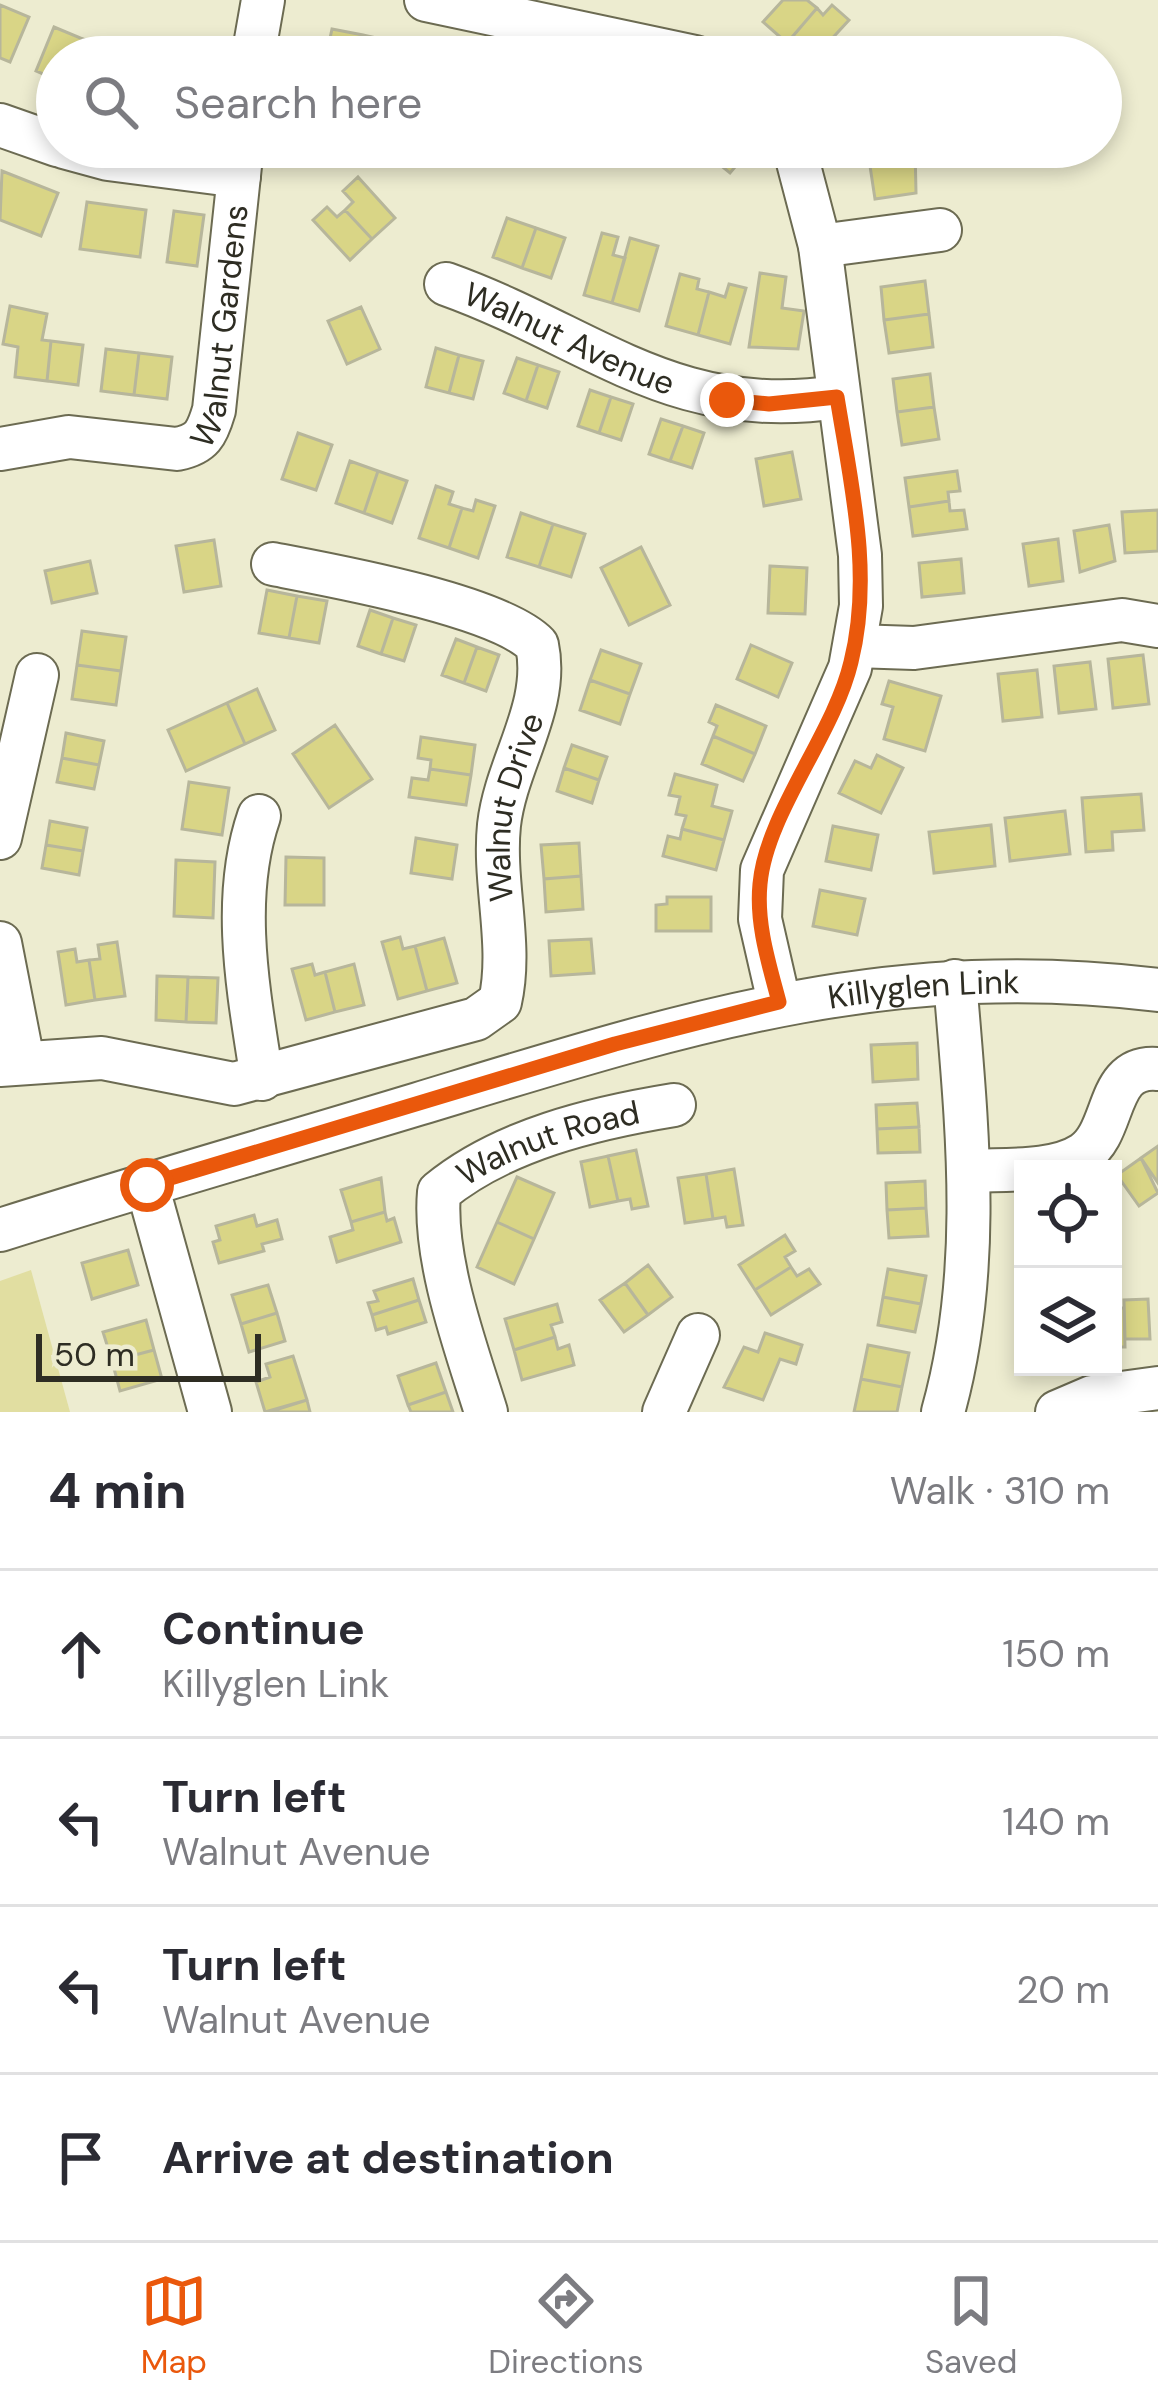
<!DOCTYPE html>
<meta charset="utf-8">
<style>
body{margin:0;font-family:"DM Sans",sans-serif;background:#f2f2f3;color:#2b2b33}
.controls{position:absolute;right:36px;bottom:36px;display:grid;overflow:hidden;border-radius:0px;box-shadow:0 6px 18px #0003}
.controls button{width:108px;height:108px;display:grid;place-items:center;padding:0;border:0;border-bottom:3px solid #e1e1e2;background:#fff;color:#2b2b33;font:60px sans-serif}
.scale{position:absolute;left:36px;bottom:30px;width:225px;box-sizing:border-box;padding-left:12px;border:6px solid #2e2d23;border-top:0;font-size:33px;line-height:42px;white-space:nowrap;color:#2e2d23;-webkit-text-stroke:9px #edecd0;paint-order:stroke}
.stop{position:absolute;width:36px;height:36px;margin:-27px;border:9px solid #ea580c;border-radius:50%;background:#fff}
.stop.end{background:#ea580c;border-color:#fff;box-shadow:0 3px 12px #0008}
.list{margin:0;padding:0;list-style:none}
h2{display:flex;justify-content:space-between;align-items:center;height:156px;margin:0;padding:0 48px;font-size:51px}
h2 small{font-size:39px;font-weight:400;color:#7c7c81}
.list li{display:grid;grid-template-columns:78px 1fr auto;gap:36px;align-items:center;box-sizing:border-box;height:168px;padding:0 48px;border-top:3px solid #e1e1e2}
.list b{display:block;font-size:45px;white-space:nowrap}
.list p{margin:0;font-size:39px;white-space:nowrap;color:#7c7c81}
.list em{font-size:39px;font-style:normal;color:#7c7c81}
.icon{flex:none;width:66px;height:66px;fill:none;stroke:currentColor;stroke-width:2;stroke-linecap:round;stroke-linejoin:round}
.map{position:relative;flex:none;width:1158px;height:1412px;overflow:hidden}
.search{position:absolute;background:#fff;box-shadow:0 6px 18px #0003;left:36px;right:36px;top:36px;height:132px;display:flex;align-items:center;gap:30px;box-sizing:border-box;padding:0 42px;border-radius:66px;color:#7c7c81;font-size:45px}
.sheet{height:828px;background:#fff}
nav{display:flex;justify-content:space-around;align-items:center;box-sizing:border-box;height:168px;border-top:3px solid #e1e1e2;background:#fff;font-size:33px;color:#7c7c81}
nav a{display:grid;justify-items:center;gap:6px}
nav .on{color:#ea580c}
.map>svg:first-child{display:block}
</style>
<div class="map">
<svg width="1158" height="1412" viewBox="0 0 1158 1412">
<rect width="100%" height="100%" fill="#edecd0"/>
<path fill="#e1dea1" d="M31,1270L70,1412H0V1281Z"/>
<path fill="#d9d586" stroke="#b7b69b" stroke-width="3" d="M783,0H807L817,8L787,43L763,22Z
M0,5L29,17L10,62L0,58Z
M832,5L849,20L815,57H802L787,43L817,8L823,15Z
M54,27L83,39L76,57H57V80L36,71Z
M332,29L363,35L358,57H326Z
M363,35L394,42L391,57H358Z
M83,39L113,51L110,57H76Z
M422,46L477,57H420Z
M698,147H752L730,173Z
M915,147L916,193L875,199L870,166L881,165L879,148Z
M2,171L58,193L41,236L0,220Z
M358,177L395,218L372,239L345,210L353,202L343,191Z
M87,202L146,210L140,257L80,249Z
M327,207L337,217L345,210L372,239L350,260L313,220Z
M174,211L204,215L197,266L167,262Z
M507,218L536,228L522,268L493,257Z
M536,228L565,238L551,278L522,268Z
M602,233L618,237L613,255L625,258L612,303L584,295Z
M630,238L658,246L639,311L612,303Z
M760,273L786,277L782,308L804,311L798,349L749,347Z
M680,274L699,279L697,289L709,292L698,335L666,326Z
M925,281L929,314L884,320L881,287Z
M729,284L746,288L730,344L698,335L709,292L725,297Z
M10,306L47,314L42,340L51,341L47,381L15,377L18,347L3,344Z
M361,307L380,349L347,364L328,321Z
M929,314L933,347L889,353L884,320Z
M51,341L83,345L78,385L47,381Z
M436,348L459,355L449,393L426,387Z
M106,349L139,353L134,395L101,391Z
M139,353L172,357L167,399L134,395Z
M459,355L483,361L473,399L449,393Z
M517,358L538,365L526,401L504,393Z
M538,365L559,372L547,408L526,401Z
M930,374L934,407L897,412L893,379Z
M590,390L611,397L599,433L578,426Z
M611,397L633,404L621,440L599,433Z
M934,407L939,439L902,445L897,412Z
M661,419L683,426L670,461L649,454Z
M683,426L704,433L692,468L670,461Z
M298,433L332,445L316,490L282,479Z
M792,452L801,499L764,506L756,459Z
M350,461L378,471L364,513L336,503Z
M378,471L407,481L392,523L364,513Z
M957,471L960,491L948,492L949,501L909,507L905,478Z
M436,486L453,492L449,504L462,508L449,548L419,538Z
M476,500L495,506L478,558L449,548L462,508L473,511Z
M949,501L950,511L964,510L967,529L913,536L909,507Z
M1158,510V551L1125,553L1122,512Z
M521,513L553,524L539,567L507,557Z
M553,524L585,534L571,577L539,567Z
M1109,525L1115,561L1080,572L1074,531Z
M1058,539L1063,581L1029,586L1023,544Z
M214,540L221,586L184,592L176,546Z
M641,547L670,605L629,625L601,568Z
M961,559L964,593L922,597L919,563Z
M90,561L97,593L52,603L45,571Z
M770,566L807,568L805,614L768,613Z
M267,590L297,596L289,638L259,633Z
M297,596L327,601L319,643L289,638Z
M370,610L393,618L381,654L358,646Z
M393,618L416,625L404,661L381,654Z
M82,631L126,637L121,671L77,665Z
M456,639L477,647L464,683L442,675Z
M751,645L792,663L778,697L737,679Z
M477,647L499,655L486,691L464,683Z
M601,650L641,664L630,694L590,680Z
M1143,655L1149,704L1113,708L1108,659Z
M1090,662L1096,709L1059,713L1054,666Z
M77,665L121,671L116,705L72,699Z
M1037,670L1042,717L1003,721L998,674Z
M590,680L630,694L620,724L580,710Z
M889,681L941,696L925,751L884,739L893,707L882,704Z
M257,689L275,730L245,744L227,703Z
M227,703L245,744L186,771L168,730Z
M716,705L766,726L755,754L713,736L717,726L709,722Z
M335,725L372,779L329,808L293,754Z
M66,733L104,741L99,765L62,758Z
M713,736L755,754L743,781L702,764Z
M421,737L475,745L471,775L430,769L431,760L418,758Z
M572,745L607,757L599,780L564,768Z
M877,755L903,768L881,813L839,793L855,761L871,768Z
M62,758L99,765L94,789L57,782Z
M564,768L599,780L592,803L557,791Z
M430,769L471,775L466,805L409,797L412,778L428,780Z
M675,774L717,785L712,806L732,811L724,840L682,829L686,816L676,814L680,797L669,795Z
M189,782L229,788L222,835L182,829Z
M1141,794L1144,830L1112,832L1113,850L1086,852L1082,798Z
M1065,811L1070,854L1010,861L1005,818Z
M50,821L87,828L83,851L46,845Z
M991,825L995,866L934,873L929,832Z
M833,826L878,835L871,870L826,861Z
M682,829L724,840L716,870L663,856L668,836L680,839Z
M416,838L457,845L452,879L411,873Z
M579,843L581,876L544,879L541,845Z
M46,845L83,851L79,875L42,868Z
M286,857L324,858V905H285Z
M176,860L215,862L213,918L174,916Z
M581,876L583,909L546,912L544,879Z
M820,890L865,899L857,935L813,926Z
M667,897H711V931H656V905L667,904Z
M400,937L403,949L415,946L427,991L398,999L382,942Z
M444,938L457,983L427,991L415,946Z
M591,939L594,973L551,976L549,941Z
M117,942L125,996L95,1000L89,960L100,959L98,945Z
M75,949L77,962L89,960L95,1000L66,1005L58,952Z
M312,964L315,975L325,972L335,1012L306,1020L292,969Z
M354,964L364,1005L335,1012L325,972Z
M157,976L188,977L186,1022L156,1020Z
M188,977L218,978L216,1023L186,1022Z
M917,1043L918,1079L873,1082L871,1045Z
M917,1103L919,1127L877,1129L876,1105Z
M919,1127L920,1152L878,1153L877,1129Z
M1158,1146V1183L1141,1158Z
M636,1150L648,1206L632,1209L630,1199L618,1201L608,1156Z
M608,1156L618,1201L590,1207L581,1162Z
M1141,1158L1158,1193L1139,1206L1117,1175Z
M734,1169L743,1225L727,1227L725,1217L713,1219L706,1174Z
M706,1174L713,1219L685,1223L678,1178Z
M517,1177L554,1193L534,1239L497,1222Z
M381,1178L385,1212L351,1222L341,1190Z
M925,1181L926,1208L887,1210L886,1183Z
M926,1208L928,1236L889,1238L887,1210Z
M385,1212L387,1221L394,1218L401,1242L337,1262L330,1237L353,1230L351,1222Z
M254,1215L257,1226L277,1220L282,1239L262,1244L264,1251L219,1263L213,1242L220,1240L216,1226Z
M497,1222L534,1239L514,1284L477,1267Z
M785,1235L795,1251L785,1257L791,1267L755,1290L739,1265Z
M128,1250L138,1285L92,1299L82,1263Z
M648,1265L672,1297L648,1315L625,1283Z
M791,1267L797,1276L809,1269L820,1284L771,1315L755,1290Z
M888,1269L926,1276L921,1304L883,1297Z
M413,1279L419,1300L372,1315L368,1303L378,1301L374,1291Z
M625,1283L648,1315L624,1332L600,1300Z
M268,1285L277,1313L241,1324L232,1295Z
M883,1297L921,1304L915,1332L878,1325Z
M1148,1299L1150,1339H1125L1124,1300Z
M419,1300L426,1322L388,1334L386,1327L376,1330L372,1315Z
M557,1304L562,1322L551,1325L555,1337L514,1350L505,1319Z
M1113,1308H1124L1125,1347H1113Z
M277,1313L285,1341L249,1352L241,1324Z
M1023,1317V1357H1017L1016,1318Z
M146,1320L154,1350L112,1361L103,1332Z
M765,1333L802,1345L796,1364L780,1359L763,1400L724,1387L744,1347L758,1352Z
M555,1337L558,1349L569,1345L574,1365L522,1380L514,1350Z
M868,1345L909,1353L902,1387L861,1379Z
M154,1350L162,1379L120,1391L112,1361Z
M293,1356L307,1400L265,1412L256,1382L270,1377L266,1364Z
M436,1363L446,1392L408,1405L398,1376Z
M861,1379L902,1387L897,1412H854Z
M446,1392L453,1412H411L408,1405Z
M307,1400L310,1412H269Z"/>
<g fill="none" stroke-linecap="round" stroke-linejoin="round">
<defs>
<g id="minor">
<path d="M426,0L695,57"/>
<path d="M253,57L263,0"/>
<path d="M0,125L57,145"/>
<path d="M64,147L108,159L239,176"/>
<path d="M820,246L940,230"/>
<path id="s1" d="M446,284C591,336 673,422 837,397"/>
<path id="s2" d="M0,449L69,437L177,449C202,444 207,434 214,410L242,147"/>
<path d="M855,646L914,648L1122,620L1158,626"/>
<path d="M259,816C230,900 249,994 262,1079"/>
<path d="M0,838L37,675"/>
<path d="M0,943L23,1061"/>
<path d="M779,1002L760,919L762,870L850,668L861,606L860,555L820,246L794,147"/>
<path id="s3" d="M0,1065L102,1058L234,1084L476,1019L500,1002C513,945 493,883 499,825C506,763 550,707 537,645C499,605 330,575 273,564"/>
<path d="M970,1171C1004,1169 1054,1173 1083,1154C1118,1131 1104,1064 1158,1069"/>
<path d="M147,1185L210,1412"/>
<path id="s4" d="M0,1230C139,1186 279,1146 418,1104C675,1026 885,956 1158,990"/>
<path id="s5" d="M486,1412C466,1348 433,1259 439,1192C502,1140 594,1118 674,1105"/>
<path d="M664,1412L698,1335"/>
<path d="M943,1412C983,1269 967,1127 955,981"/>
<path d="M1057,1412L1092,1397L1158,1388"/>
</g>
</defs>
<use href="#minor" stroke="#6c6b52" stroke-width="46"/>
<use href="#minor" stroke="#fff" stroke-width="42"/>
</g>
<g fill="none" stroke-linecap="round" stroke-linejoin="round">
<path stroke="#ea580c" stroke-width="15" d="M147,1185L615,1044L779,1002C769,964 756,924 760,884C766,814 834,734 851,662C873,575 851,484 837,397L769,404L727,400"/>
</g>
<g text-anchor="middle" dominant-baseline="central" stroke-width="9" stroke-linejoin="round" paint-order="stroke">
<g font-size="33" fill="#2e2d23" stroke="#edecd0">
<text stroke="none"><textPath href="#s2" startOffset="321">Walnut Gardens</textPath></text>
<text stroke="none"><textPath href="#s1" startOffset="135">Walnut Avenue</textPath></text>
<text stroke="none"><textPath href="#s3" startOffset="714">Walnut Drive</textPath></text>
<text stroke="none"><textPath href="#s4" startOffset="957">Killyglen Link</textPath></text>
<text stroke="none"><textPath href="#s5" startOffset="348">Walnut Road</textPath></text>
</g>
</g>
</svg>
<div class="controls">
<button><svg class="icon" aria-label="locate" viewBox="0 0 24 24"><circle cx="12" cy="12" r="6"/><path d="M12 2v4M12 18v4M2 12h4M18 12h4"/></svg></button>
<button><svg class="icon" aria-label="layers" viewBox="0 0 24 24"><path d="M12 4l9 5-9 5-9-5zM3 14l9 5 9-5"/></svg></button>
</div>
<div class="scale">50 m</div>
<div class="stop" style="left:147px;top:1185px"></div>
<div class="stop end" style="left:727px;top:400px"></div>
<div class="search"><svg class="icon" aria-label="search" viewBox="0 0 24 24"><circle cx="10" cy="10" r="6"/><path d="M15 15l6 6"/></svg>Search here</div>
</div>
<section class="sheet">
<h2>4 min<small>Walk · 310 m</small></h2>
<ul class="list">
<li><svg class="icon" aria-label="ahead" viewBox="0 0 24 24"><path d="M12 20V5M6 11l6-6 6 6"/></svg><div><b>Continue</b><p>Killyglen Link</p></div><em>150 m</em></li>
<li><svg class="icon" aria-label="left" viewBox="0 0 24 24"><path d="M17 20v-9H6M10 6l-5 5 5 5"/></svg><div><b>Turn left</b><p>Walnut Avenue</p></div><em>140 m</em></li>
<li><svg class="icon" aria-label="left" viewBox="0 0 24 24"><path d="M17 20v-9H6M10 6l-5 5 5 5"/></svg><div><b>Turn left</b><p>Walnut Avenue</p></div><em>20 m</em></li>
<li><svg class="icon" aria-label="arrive" viewBox="0 0 24 24"><path d="M6 21V4h12l-3 4 3 4H6"/></svg><div><b>Arrive at destination</b></div></li>
</ul>
</section>
<nav>
<a class="on"><svg class="icon" aria-label="map" viewBox="0 0 24 24"><path d="M3 6l6-2 6 2 6-2v14l-6 2-6-2-6 2zM9 4v14M15 6v14"/></svg>Map</a>
<a><svg class="icon" aria-label="directions" viewBox="0 0 24 24"><path d="M12 3l9 9-9 9-9-9zM9 14v-3h6M13 9l2 2-2 2"/></svg>Directions</a>
<a><svg class="icon" aria-label="saved" viewBox="0 0 24 24"><path d="M7 4h10v16l-5-4-5 4z"/></svg>Saved</a>
</nav>
